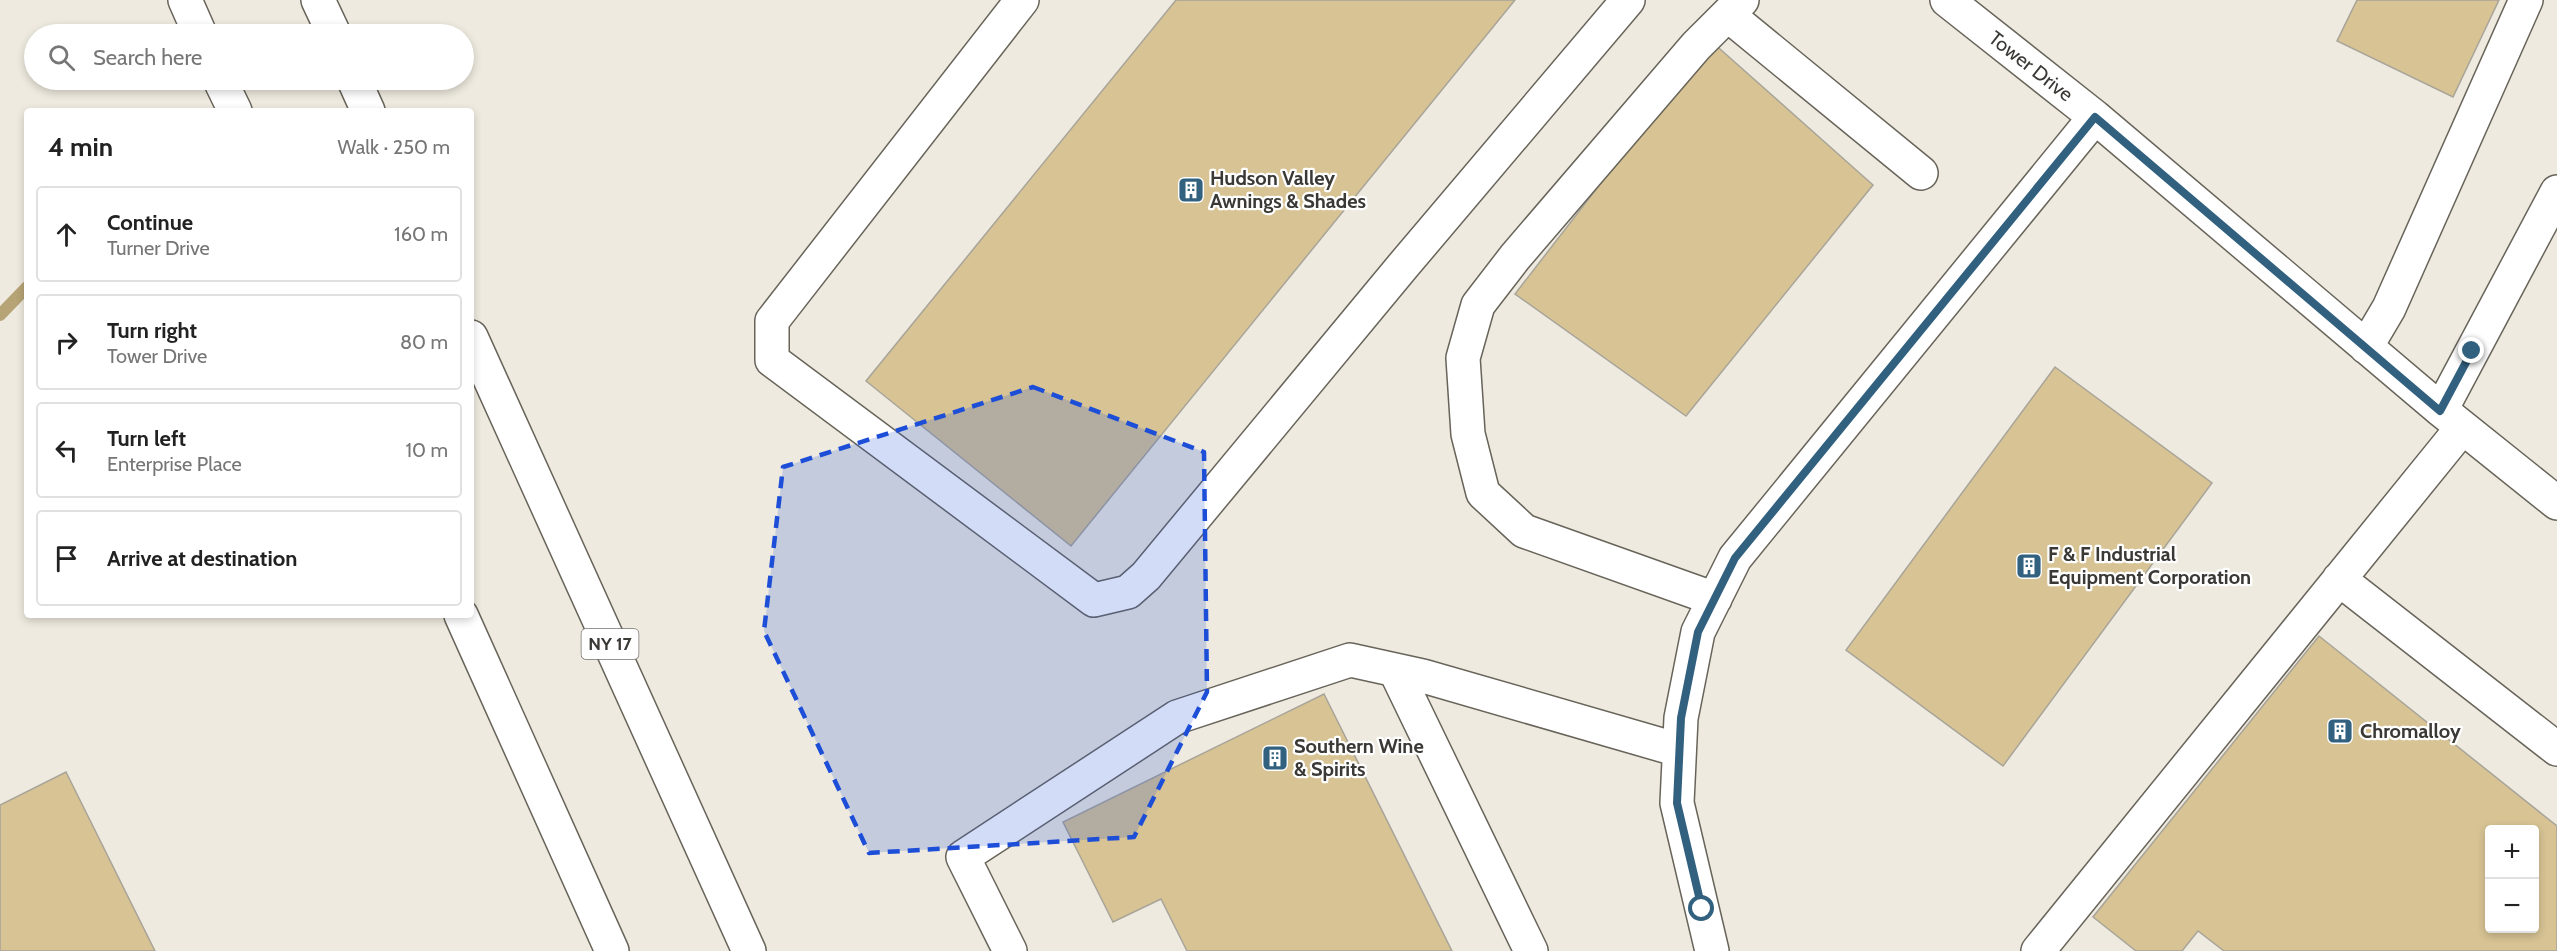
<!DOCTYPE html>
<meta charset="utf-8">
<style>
body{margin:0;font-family:Cabin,sans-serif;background:#f6f6f6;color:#222}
.controls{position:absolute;right:18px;bottom:18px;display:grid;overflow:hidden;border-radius:6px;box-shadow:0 3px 9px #0003}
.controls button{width:54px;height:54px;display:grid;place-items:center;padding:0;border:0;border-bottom:2px solid #e0e0e0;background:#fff;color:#222;font:30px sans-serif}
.stop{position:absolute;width:18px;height:18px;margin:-14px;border:4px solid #326180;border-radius:50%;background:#fff}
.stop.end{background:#326180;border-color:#fff;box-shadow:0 2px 6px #0008}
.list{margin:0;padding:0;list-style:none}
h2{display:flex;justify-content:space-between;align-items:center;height:78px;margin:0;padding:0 24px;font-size:26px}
h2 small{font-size:20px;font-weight:400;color:#767676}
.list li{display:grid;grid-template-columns:39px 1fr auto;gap:18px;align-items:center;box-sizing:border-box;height:96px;margin:0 12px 12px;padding:0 12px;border:2px solid #e0e0e0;border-radius:6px}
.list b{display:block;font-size:22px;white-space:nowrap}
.list p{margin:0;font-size:20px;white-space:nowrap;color:#767676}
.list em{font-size:20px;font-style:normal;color:#767676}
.icon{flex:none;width:33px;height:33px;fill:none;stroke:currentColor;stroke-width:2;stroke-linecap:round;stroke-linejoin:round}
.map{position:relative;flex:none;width:2557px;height:951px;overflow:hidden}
.search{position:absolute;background:#fff;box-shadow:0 3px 9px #0003;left:24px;top:24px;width:450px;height:66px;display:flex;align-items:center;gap:15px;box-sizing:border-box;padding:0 21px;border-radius:33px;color:#767676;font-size:22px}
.panel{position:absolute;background:#fff;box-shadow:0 3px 9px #0003;left:24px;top:108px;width:450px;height:510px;border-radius:6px}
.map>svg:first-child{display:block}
</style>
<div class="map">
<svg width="2557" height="951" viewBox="0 0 2557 951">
<rect width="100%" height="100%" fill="#eeeadf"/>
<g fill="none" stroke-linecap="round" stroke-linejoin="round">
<path stroke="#b7a476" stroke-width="12" d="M0,315L27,287"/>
</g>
<path fill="#d7c394" stroke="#a8a499" stroke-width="1.5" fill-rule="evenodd" d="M1176,0H1515L1071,546L866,381Z
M2357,0H2499L2453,97L2337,41Z
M1711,41L1873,185L1686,416L1515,294Z
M2055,367L2212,483L2003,766L1846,650Z
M2319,636L2557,826V951H2224L2198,931L2182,951H2136L2093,917ZM2490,830H2534V928H2490Z
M1324,694L1452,951H1187L1161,899L1113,922L1063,822Z
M66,772L155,951H0V805Z"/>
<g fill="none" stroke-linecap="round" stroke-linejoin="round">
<defs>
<path id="minor" d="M1022,0L772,321V360L1094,600L1128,592L1146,576L1402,267L1628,0
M1947,0L2095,117L2441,410L2557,503
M1728,15L1921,173
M2366,347L2389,308L2526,0
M2441,410L2557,192
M2339,579L2557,749
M1715,599L1524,531L1483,493L1468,434L1463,358L1478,305L1515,257L1696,46L1742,0
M1395,670L1531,951
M1010,951L963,857L1177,717L1350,660L1423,676L1679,750
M1712,951L1677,803L1681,718L1698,632L1735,558L2095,117
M2038,951L2462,428"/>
<path id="highway" d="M185,0L200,34
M318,0L334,34
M220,80L235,111
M354,80L368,111
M471,337L749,951
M461,615L612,951"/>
</defs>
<use href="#minor" stroke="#68645a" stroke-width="36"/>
<use href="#highway" stroke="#68645a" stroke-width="36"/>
<use href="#minor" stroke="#fff" stroke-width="33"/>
<use href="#highway" stroke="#fff" stroke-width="33"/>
</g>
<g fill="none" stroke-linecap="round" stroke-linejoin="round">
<path stroke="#326180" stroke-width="8" d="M1702,909L1677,803L1681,718L1698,632L1735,558L2095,117L2440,411L2472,351"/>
</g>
<path fill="#1d4ed8" fill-opacity="0.2" stroke="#1d4ed8" stroke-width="4.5" stroke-dasharray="12 8" stroke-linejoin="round" d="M1033,387L1204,452L1207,692L1134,837L869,853L764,631L783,467Z"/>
<defs>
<symbol id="building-square" viewBox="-11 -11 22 22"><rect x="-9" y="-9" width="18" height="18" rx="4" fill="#326180" stroke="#fff"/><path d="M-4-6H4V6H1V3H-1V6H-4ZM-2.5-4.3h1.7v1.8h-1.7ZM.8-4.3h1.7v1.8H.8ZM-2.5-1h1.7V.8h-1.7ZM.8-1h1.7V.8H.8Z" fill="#fff"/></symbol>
</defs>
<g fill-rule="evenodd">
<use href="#building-square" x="1176" y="175" width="30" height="30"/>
<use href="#building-square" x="2014" y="551" width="30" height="30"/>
<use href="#building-square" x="2325" y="716" width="30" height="30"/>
<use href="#building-square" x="1260" y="743" width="30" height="30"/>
</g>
<g text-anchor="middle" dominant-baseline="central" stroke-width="4.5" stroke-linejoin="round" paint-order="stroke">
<rect fill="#fff" stroke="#767472" stroke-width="1.5" x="581.5" y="629" width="57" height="30" rx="4.5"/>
<g font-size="18" font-weight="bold" fill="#3b3935">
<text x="610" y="644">NY 17</text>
</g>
<g font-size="20" fill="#3b3935" stroke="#fff">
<text transform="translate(2031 66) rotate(38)">Tower Drive</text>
</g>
<g font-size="20" font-weight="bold" fill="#3b3935" stroke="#fff" text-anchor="start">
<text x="1210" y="178">Hudson Valley<tspan x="1210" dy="23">Awnings &amp; Shades</tspan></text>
<text x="2048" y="554">F &amp; F Industrial<tspan x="2048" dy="23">Equipment Corporation</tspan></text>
<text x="2360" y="731">Chromalloy</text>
<text x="1294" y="746">Southern Wine<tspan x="1294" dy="23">&amp; Spirits</tspan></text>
</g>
</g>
</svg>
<div class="controls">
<button>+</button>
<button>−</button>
</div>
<div class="stop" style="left:1702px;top:909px"></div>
<div class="stop end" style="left:2472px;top:351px"></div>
<div class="search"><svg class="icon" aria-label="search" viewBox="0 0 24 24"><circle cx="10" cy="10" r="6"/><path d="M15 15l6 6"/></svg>Search here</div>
<section class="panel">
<h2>4 min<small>Walk · 250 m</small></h2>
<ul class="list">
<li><svg class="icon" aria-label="ahead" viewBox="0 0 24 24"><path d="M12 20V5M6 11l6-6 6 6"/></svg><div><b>Continue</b><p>Turner Drive</p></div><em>160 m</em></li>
<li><svg class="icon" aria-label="right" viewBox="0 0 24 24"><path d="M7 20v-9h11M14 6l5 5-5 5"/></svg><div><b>Turn right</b><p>Tower Drive</p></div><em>80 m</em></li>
<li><svg class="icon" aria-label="left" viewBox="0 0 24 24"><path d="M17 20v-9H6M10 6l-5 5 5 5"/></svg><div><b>Turn left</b><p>Enterprise Place</p></div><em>10 m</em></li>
<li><svg class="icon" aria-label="arrive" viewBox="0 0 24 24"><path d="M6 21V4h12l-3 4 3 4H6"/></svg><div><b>Arrive at destination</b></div></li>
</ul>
</section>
</div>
